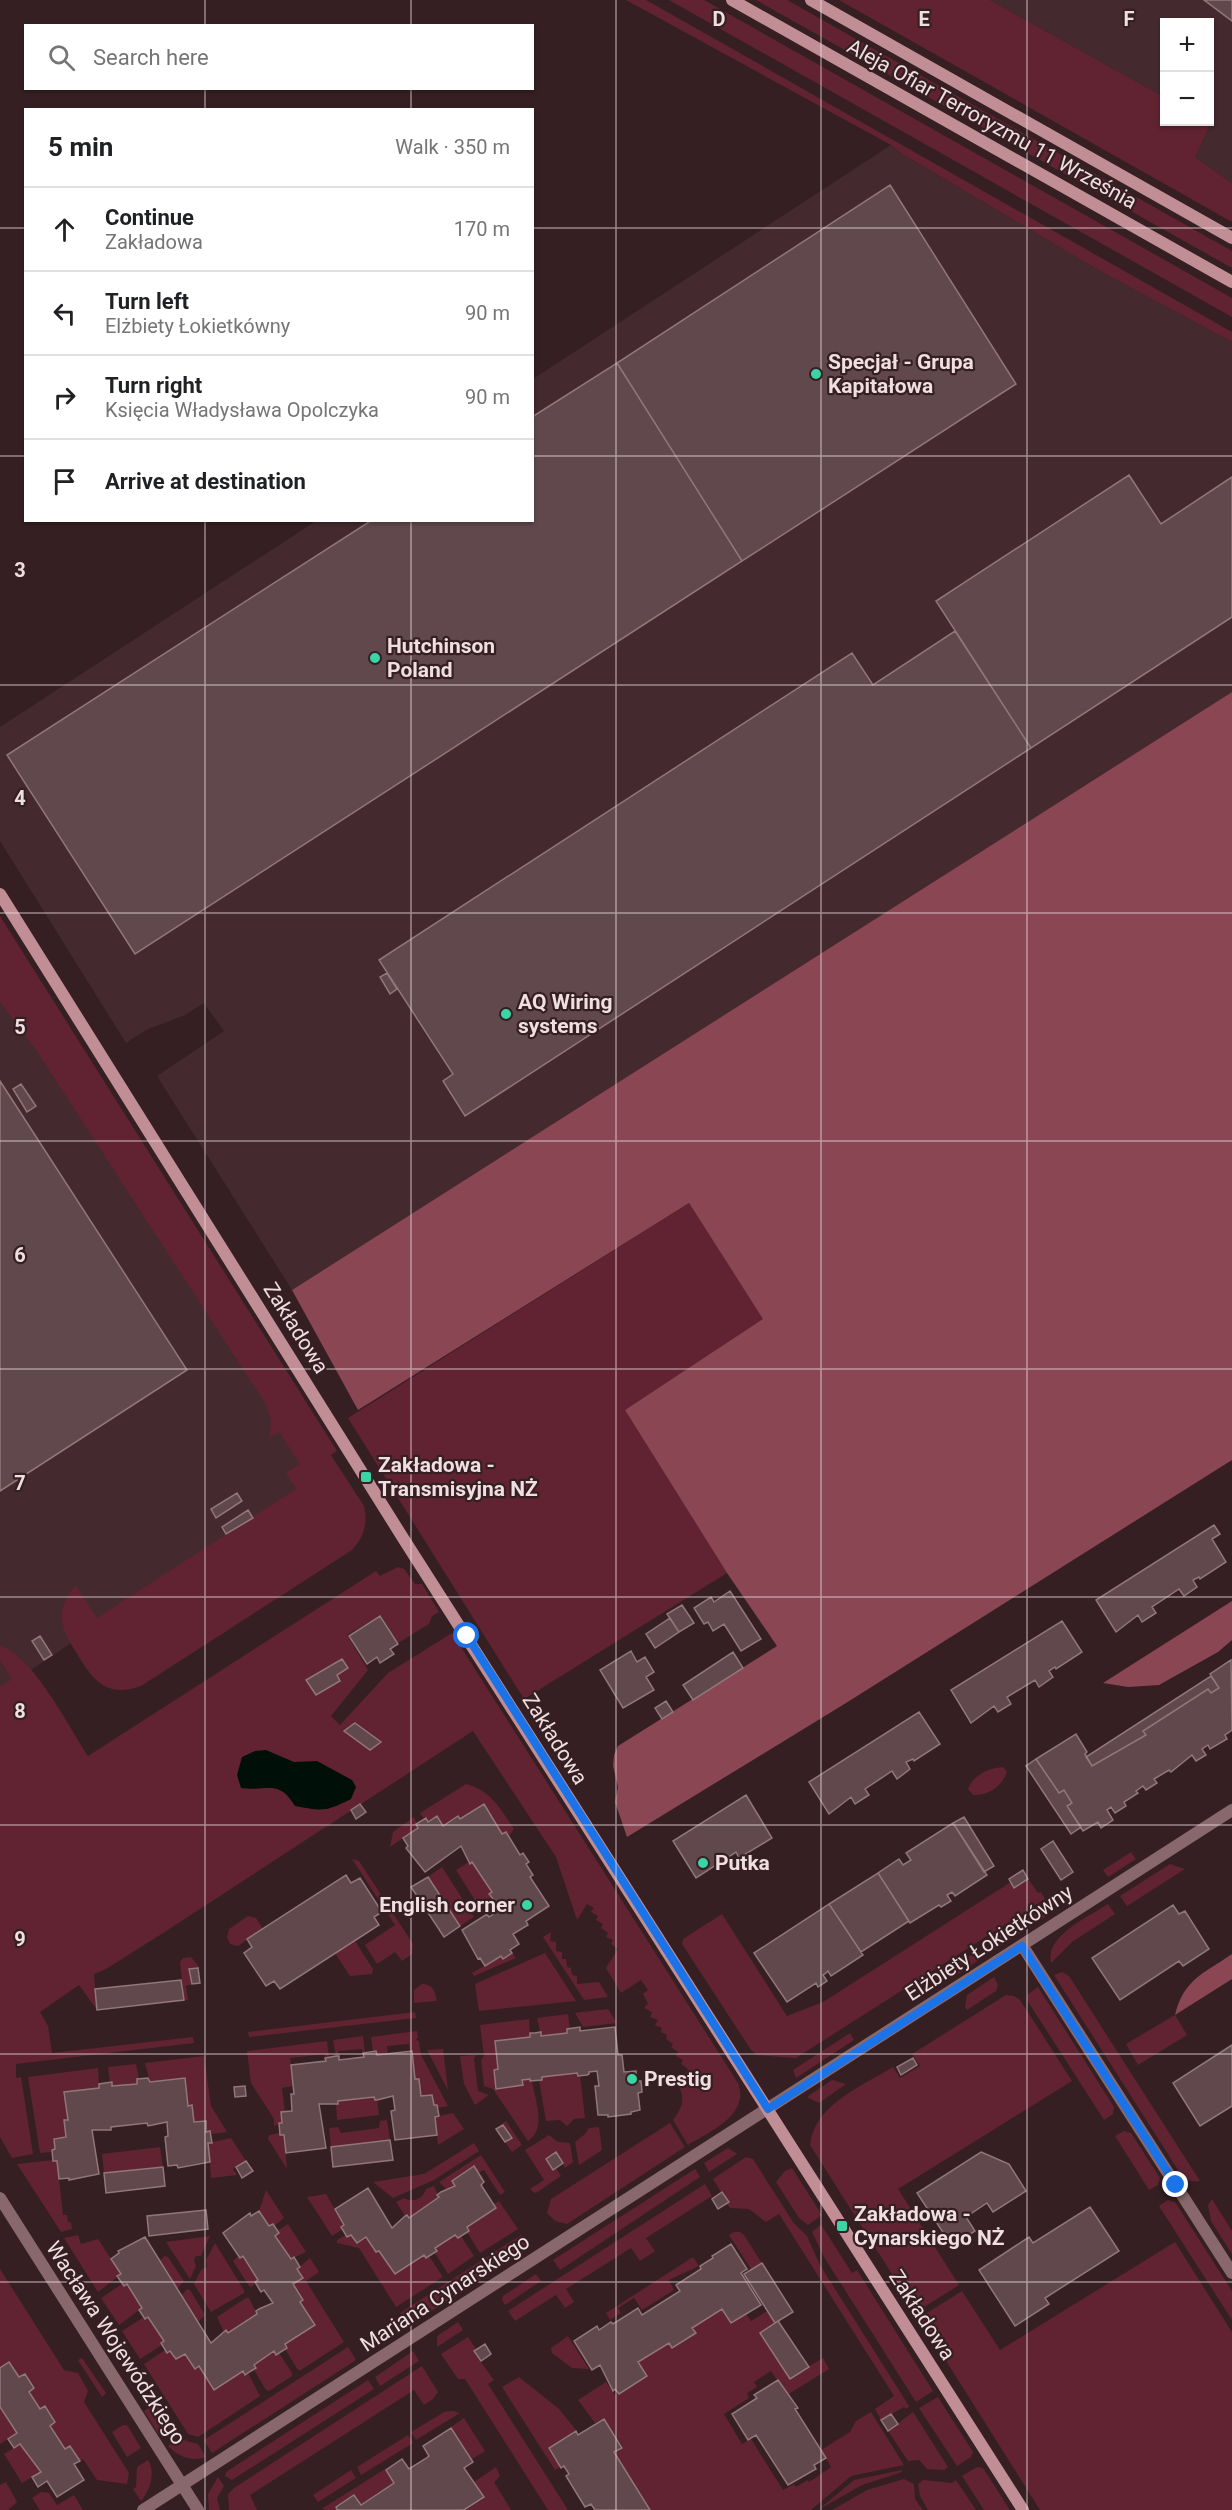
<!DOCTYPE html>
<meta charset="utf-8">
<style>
body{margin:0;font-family:Roboto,sans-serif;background:#f2f2f2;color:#202124}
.controls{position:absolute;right:18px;top:18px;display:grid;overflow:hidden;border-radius:0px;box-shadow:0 2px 4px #0004}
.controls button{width:54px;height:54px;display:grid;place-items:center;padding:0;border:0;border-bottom:2px solid #e0e0e0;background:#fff;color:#202124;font:30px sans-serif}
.stop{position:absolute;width:18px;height:18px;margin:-14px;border:4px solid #1a73e8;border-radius:50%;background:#fff}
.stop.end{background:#1a73e8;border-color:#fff;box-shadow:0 2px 6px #0008}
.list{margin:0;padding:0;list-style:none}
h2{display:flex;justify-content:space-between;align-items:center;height:78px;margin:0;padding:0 24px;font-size:26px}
h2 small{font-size:20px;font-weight:400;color:#757577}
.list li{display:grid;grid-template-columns:39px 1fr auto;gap:18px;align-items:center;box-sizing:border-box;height:84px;padding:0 24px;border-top:2px solid #e0e0e0}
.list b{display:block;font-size:22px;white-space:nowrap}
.list p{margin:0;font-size:20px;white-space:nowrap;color:#757577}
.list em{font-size:20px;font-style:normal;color:#757577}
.icon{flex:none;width:33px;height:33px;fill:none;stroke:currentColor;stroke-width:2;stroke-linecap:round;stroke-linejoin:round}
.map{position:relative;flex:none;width:1232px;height:2510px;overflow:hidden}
.search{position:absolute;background:#fff;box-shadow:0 2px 4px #0004;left:24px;top:24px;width:510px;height:66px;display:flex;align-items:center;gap:15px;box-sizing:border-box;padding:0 21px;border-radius:0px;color:#757577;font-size:22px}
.panel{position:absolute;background:#fff;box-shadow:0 2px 4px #0004;left:24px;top:108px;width:510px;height:414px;border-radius:0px}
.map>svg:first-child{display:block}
</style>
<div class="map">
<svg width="1232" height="2510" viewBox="0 0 1232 2510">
<rect width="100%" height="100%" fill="#351f23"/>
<path fill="#44292e" d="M990,0H1232V183L1195,157L1209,128L1205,122H1210V22H1164V97Z
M891,145L899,152L1100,271L1232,342V692L292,1290L157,1076L224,1031L204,1003L185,1015L146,1030L126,1043L0,841V727L316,521L532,520L533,379Z
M0,987L310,1459L305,1485L0,1691Z"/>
<path fill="#612331" d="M626,0H646L1232,332V342L1100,271L899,152L891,145Z
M669,0H704L1232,298V317Z
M756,0H787L1232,251V268Z
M839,0H990L1164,97V122H1205L1209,128L1195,157L1232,183V222Z
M0,916L337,1451L331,1455L364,1506C368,1523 364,1537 352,1550L141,1686C106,1699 92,1679 76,1652C68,1640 61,1628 62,1613C63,1604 68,1596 73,1588L76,1586L97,1618L296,1489L286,1473L300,1464L279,1432L270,1437L271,1419L265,1403L36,1050L0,1002Z
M689,1203L764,1320L625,1410L727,1573L524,1699L348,1418Z
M398,1567L404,1569L415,1584H422L439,1612L432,1616L429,1624L398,1643L381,1615L347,1635L368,1670L331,1716L340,1725L388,1673L452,1633L738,2083C750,2115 711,2131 688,2145L673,2120C682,2108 686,2099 678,2085L688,2069L681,2064L683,2060L676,2056L678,2052L671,2047L673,2044L666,2039L667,2035L661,2032L662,2028L655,2025L658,2020L650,2017L652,2012L644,2008L648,2004L643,1994L648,1990L641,1980L621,1993L606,1968L618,1949L611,1944L613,1940L606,1937L608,1933L601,1928L603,1924L596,1920L598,1916L591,1912L594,1908L587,1904L577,1920L556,1857L473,1731L160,1935L106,1969L94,1974L97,2010L79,1985L40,2012L48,2026L52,2053L193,2037L194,2043L16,2064V2078L21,2077L33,2154L12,2158L0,2137V1687L12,1679L0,1660V1646C32,1654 69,1727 88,1756L376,1571L380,1576Z
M1003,1767L1007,1772C1002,1786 989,1796 973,1795L968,1789C973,1775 989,1768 1003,1767Z
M466,1784C491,1790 501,1810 514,1829L509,1836L506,1832L502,1834L484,1804L460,1819L458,1816L443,1826L437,1816L428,1822L426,1818L424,1819L420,1813Z
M414,1817L418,1828L390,1847L393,1832Z
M1131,1852L1136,1859L1108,1877L1103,1870Z
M352,1859L359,1861L413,1944L412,1954L402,1961L395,1952L377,1964L365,1945L395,1925Z
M469,1862H472L492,1892L489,1894L491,1897L478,1905L456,1870Z
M1170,1864L1185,1869L1127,1906L1120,1896Z
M442,1867L474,1917L460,1926L428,1877Z
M1028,1879L1038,1893L1041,1892L1045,1899L796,2058L757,2055L751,2050L682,1944L683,1939L722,1914L787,2016L823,2002L1011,1882L1015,1887Z
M1108,1904L1115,1914L1072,1942L1051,1963C1045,1935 1089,1917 1108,1904Z
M1049,1906L1046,1916L992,1951L991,1941Z
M248,1916L256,1918L263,1929L238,1946L230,1944L227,1937L229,1929Z
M551,1932L550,1941L556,1942V1951L562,1952V1959H566L567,1967L571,1968L572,1975L577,1976V1984L599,1982L608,1997L584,2000L543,1937Z
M355,1941L373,1969L372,1974L350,1976L335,1953Z
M977,1951L982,1958L952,1978L947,1971Z
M512,1953L516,1958L474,1976L472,1973L501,1956L503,1959Z
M545,1953L576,2001L479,2011L475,1984Z
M191,1957L200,1968L189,1970L192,1984L186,1986L188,2000H184L180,1962L183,1958Z
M1062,1972L1069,1976L1200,2181H1190L1180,2173L1054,1975Z
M994,1977L998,1985L996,1991L967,2010L965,2007L967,1995Z
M422,1984C433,1984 435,1991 437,2001L414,2003V1990Z
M1038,1987L1114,2107L1113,2114L1104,2120L1027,2000V1995Z
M1006,1995L1014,1996L1020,2000L1072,2081L898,2189L959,2285L916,2312L810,2145C814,2105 862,2086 893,2067L900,2078L920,2066L912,2054Z
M608,2009L617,2023L583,2027L575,2013Z
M415,2012L416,2018L249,2037L248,2032Z
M568,2014L570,2029H567V2033L541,2036L537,2018Z
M1175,2015L1187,2035L1138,2065L1126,2044Z
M529,2019L530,2037L495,2041L498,2069L494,2070L496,2088L523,2085L522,2080L530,2079L532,2081C535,2100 547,2129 528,2141L493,2089L484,2086L481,2060L484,2056L480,2025Z
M417,2031L418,2038L416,2039L419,2042L421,2055L448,2106L438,2108L434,2105L432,2095L421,2096L419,2079H415L409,2044L387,2046L388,2054L377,2055L376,2052H373L371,2037Z
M850,2033L854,2040L796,2078L793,2070Z
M363,2036L365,2053H363L362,2049L338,2051L339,2056H336L333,2040Z
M327,2041L329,2057L325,2058V2054L290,2058L294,2086L282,2088L285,2112L282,2123L274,2126V2119L251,2083L247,2051Z
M443,2049L448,2090L427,2050Z
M476,2055L474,2059L478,2091L489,2095L475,2105L464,2084L460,2056Z
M204,2056L211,2106L227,2132L211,2134L210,2132H206L205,2121L194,2122L191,2105L188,2106L185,2078L150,2082L145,2063Z
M136,2064L139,2079L137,2080V2084L112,2086V2083H110L108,2067Z
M98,2068L99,2088L65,2092L68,2120L64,2121L66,2137L52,2152L40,2153L28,2077Z
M577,2073L580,2075L585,2118L574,2119L567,2126L560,2120L546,2121L539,2080L542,2077Z
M832,2080L846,2084L819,2103L807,2097Z
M374,2097L375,2100H377L379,2115L337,2120L336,2104H338V2101Z
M453,2113L464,2129L438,2145L435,2117Z
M387,2120L390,2140L331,2147L329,2128L338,2127L341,2133L379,2128L380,2121Z
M506,2121L522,2145L512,2152L505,2142L512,2137L504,2125L496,2129V2128Z
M670,2123L685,2147L567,2224L555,2221L547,2213L551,2199Z
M599,2127L602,2150L579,2165L575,2142L585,2134L589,2128Z
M1124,2131L1131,2133L1160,2178L1158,2185L1149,2190L1115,2136Z
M279,2133L284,2135L287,2169L268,2139L269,2135Z
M549,2135L558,2142L570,2143L573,2162L565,2168L556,2153L546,2160L553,2170L556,2168L561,2176L536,2193L533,2192L530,2189L544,2180L525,2150Z
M231,2138L246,2161L233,2169L237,2175L211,2178L208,2143Z
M474,2143L479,2151L434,2180L393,2198L373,2182L424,2174Z
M160,2147L163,2167L104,2173L102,2154Z
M728,2148L737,2154L709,2172L704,2163Z
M481,2155L505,2192L500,2195L484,2170L478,2173L474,2167L452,2181L455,2186L448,2191L439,2182Z
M746,2157L753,2159L793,2222L807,2236L820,2265L909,2406L906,2409L904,2407L881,2420L875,2409L894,2396L779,2214L766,2222L749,2209L730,2208L727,2204L729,2202L723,2191L721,2192L713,2179Z
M53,2160L57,2161L63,2215H67L68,2222H71L72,2229L61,2232L17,2164Z
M792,2168L822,2215L808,2225L799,2218L776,2182L785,2171Z
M695,2169L700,2177L560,2270L553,2260Z
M705,2184L712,2196L646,2238L655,2251L640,2261L631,2248L566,2289L574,2302L565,2308L556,2295L515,2321L508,2311Z
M434,2186L439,2197L409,2218L405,2216L396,2202L404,2198C413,2203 423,2199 426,2189Z
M266,2190L284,2218L274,2226L272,2224L269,2226L259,2211Z
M326,2194L344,2225L341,2227L343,2229L332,2236L307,2197Z
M1212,2199L1232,2231V2254L1211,2221L1208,2205Z
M1168,2200L1175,2202L1232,2291V2320L1159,2206Z
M499,2201L518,2229L480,2253L467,2232V2227L496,2209L494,2204Z
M288,2224L306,2252L291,2259L275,2236L278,2233L277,2231Z
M820,2225L822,2226L852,2273L857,2270L933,2391L916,2402L824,2257L812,2232Z
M734,2232H740L744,2235L793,2312L779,2321L808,2367L823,2358L829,2369L787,2395L771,2371L754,2382L757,2387L747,2393L749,2398L724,2414L742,2444L751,2439L783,2490L794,2484L796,2487L808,2480L809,2482L831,2467L821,2450L850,2432L856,2421L871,2412L904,2465L851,2476L811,2510H650L615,2453L623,2447L604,2418L595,2423L578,2400L606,2382L615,2395L646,2377L638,2362L669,2343L672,2348L695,2334L692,2328L722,2309L731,2323L746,2314L751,2321L767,2311L744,2274L751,2269L729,2235Z
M78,2235L81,2244L98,2239L121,2274L98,2292L64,2238Z
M346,2235H351L357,2243L366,2237L376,2252L424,2255L426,2258L429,2256L443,2277L396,2307L359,2248L337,2243V2240Z
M455,2235L458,2238L461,2236L474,2256L448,2274L435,2253L437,2251L435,2248Z
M521,2235L530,2248L408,2326L400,2313Z
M210,2236L201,2256H196L194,2260L196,2266L190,2279L166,2242Z
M1175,2242L1232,2332V2510H1040L919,2318L962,2291L1000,2350Z
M215,2243L244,2290V2293L211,2312L194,2284L201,2270L207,2267L206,2260Z
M165,2256L168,2257L184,2281L178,2288L175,2287L159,2263L160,2260Z
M238,2256L240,2258L243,2256L258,2280L252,2287L249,2286L233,2261Z
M693,2257L699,2266L669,2280L674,2290L642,2310L634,2298L618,2308L621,2313L610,2320L606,2313Z
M310,2258L319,2272L306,2281L344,2342L301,2370H298L285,2349L287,2348L285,2344L315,2325L300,2302L293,2284L303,2278L297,2269Z
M0,2269L64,2370L78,2373L88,2391L84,2402L129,2473L127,2484L97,2480L83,2459L80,2461L71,2446L65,2449L50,2426L55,2422L46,2406L40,2409L29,2392L34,2388L25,2374L19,2377L9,2362L0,2368Z
M536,2274L541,2281L505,2305L502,2300L503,2296Z
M122,2284H127L142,2308L119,2325L101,2298Z
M187,2289L190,2290L205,2315L199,2321L196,2320L181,2296Z
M246,2298H249L257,2314L228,2333L224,2332L217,2317Z
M144,2317L145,2319L148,2317L164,2341L162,2345L140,2359L122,2331Z
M458,2322L463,2330L437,2347V2336Z
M568,2336L589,2369L572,2368L552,2353L551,2348Z
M468,2337L476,2349L473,2351L494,2380L488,2384L568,2510H548L465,2379H458L441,2354Z
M348,2347L356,2360L212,2453L204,2440Z
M165,2350L167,2353L170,2351L176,2359L185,2354L195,2369L199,2366L214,2390L243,2371L248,2373L260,2396L198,2437L188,2434L144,2364Z
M274,2351L276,2355L279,2353L292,2373V2376L269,2391L266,2390L254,2370L256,2368L254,2365Z
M413,2351L419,2361L380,2386L375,2377Z
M82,2358L106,2393L102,2397L78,2360Z
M422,2366L438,2392L433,2399L424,2405L414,2390L250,2495L257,2510H229L228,2494L234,2488Z
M519,2377L559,2409L576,2430L548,2448L560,2467L555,2470L502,2387Z
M368,2380L374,2389L232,2480L225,2476L226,2472Z
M938,2397L973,2452L971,2457L957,2466L919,2408Z
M157,2402L173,2427L159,2435L144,2411Z
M0,2407L17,2433L0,2444Z
M453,2411L460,2413L416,2440L411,2432L444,2412Z
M913,2412L948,2467L944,2470L927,2469L919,2460L908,2461L888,2431Z
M464,2418L485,2451L472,2459L451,2427Z
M123,2425H127L141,2448L127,2457L112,2432Z
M408,2435L413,2443L361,2475L357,2467Z
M180,2439L198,2444L206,2457C191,2462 179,2457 168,2446Z
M20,2444L41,2472L22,2483L4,2454Z
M148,2460C156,2472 150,2491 141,2501L133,2489L136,2487L137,2467Z
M496,2467L500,2476L494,2482L511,2510H466L484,2498L474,2482Z
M977,2467L983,2468L1010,2510H984L962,2476Z
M385,2469L393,2483L361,2504L355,2495L335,2507L337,2510H325L323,2508Z
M351,2470L356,2478L318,2502L313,2495Z
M902,2470V2472L862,2485L818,2510L854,2480Z
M218,2477L224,2486L217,2498L220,2510H209L208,2494Z
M904,2479L914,2484L915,2499L923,2510H832L867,2490Z
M923,2480L952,2483L956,2480L976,2510H928L920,2496L918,2484Z
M6,2482L17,2502L8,2510H0V2485Z
M41,2492L49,2493L57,2505L74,2495L83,2510H40L32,2498Z"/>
<path fill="#8a4653" d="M1232,692V1460L846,1703L627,1837L615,1802L618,1787L613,1766L614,1755L618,1746L777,1646L727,1573L625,1410L763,1319L689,1203L358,1410L292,1290Z
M1232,1601V1640L1218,1652L1159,1685L1128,1687L1103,1683Z
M1232,1954V1979L1175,2015C1184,1979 1203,1974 1232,1954Z"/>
<path fill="#001008" d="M266,1750L294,1762L317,1761L352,1780L356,1787L351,1799C325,1812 323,1811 295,1806C278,1778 267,1792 241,1788L237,1775L242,1757L255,1751Z"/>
<path fill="#61484c" stroke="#91767a" stroke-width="1.5" d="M1204,0H1232V21Z
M890,185L1016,384L742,561L617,363Z
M617,363L742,561L135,954L7,755L372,520H532V417Z
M1129,475L1161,524L1232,477V617L1031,748L936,601Z
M955,631L1031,748L465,1116L443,1081L453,1074L379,960L852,653L873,685Z
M387,973L397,989L390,994L380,977Z
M0,1081L187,1370L0,1491Z
M21,1084L36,1106L27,1112L13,1089Z
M237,1493L242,1501L216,1518L211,1509Z
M248,1510L253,1518L226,1534L222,1527Z
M1214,1525L1220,1534L1212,1539L1226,1562L1200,1579L1199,1577L1193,1580L1197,1587L1184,1596L1179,1589L1152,1607L1156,1613L1142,1622L1138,1615L1116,1632L1096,1600Z
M730,1591L761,1639L741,1651L724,1624L713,1631L708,1622L704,1624L694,1608L711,1597L714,1602Z
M682,1605L694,1623L679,1632L667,1614Z
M380,1616L398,1644L390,1649L394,1654L380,1663L377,1657L367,1664L349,1636Z
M670,1618L679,1632L655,1648L646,1634Z
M1062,1621L1082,1652L1056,1669L1055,1667L1049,1671L1053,1677L1039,1687L1035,1680L1007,1697L1011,1704L998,1712L994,1706L971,1723L951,1690Z
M40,1636L52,1655L44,1660L32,1641Z
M631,1651L637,1662L645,1657L654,1672L646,1677L654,1690L623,1708L600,1670Z
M733,1652L743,1668L693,1700L683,1685Z
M342,1659L348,1668L337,1675L340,1681L316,1695L306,1680Z
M1231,1660L1232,1730L1225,1735L1227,1739L1210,1749L1208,1745L1202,1749L1206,1755L1196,1761L1192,1755L1171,1772L1169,1770L1154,1779L1157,1783L1146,1790L1143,1786L1136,1791L1138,1793L1124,1802L1126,1806L1115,1813L1111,1807L1107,1810L1113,1820L1101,1828L1098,1822L1083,1831L1067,1806L1072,1803L1064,1790L1059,1793L1036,1759L1076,1734L1087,1752L1085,1754L1092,1766L1146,1735L1143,1731L1208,1689L1211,1693L1219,1688L1210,1674Z
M1211,1676L1219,1688L1211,1693L1208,1689L1143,1731L1146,1735L1092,1766L1086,1757Z
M666,1701L673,1712L662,1719L655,1708Z
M919,1712L940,1744L914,1761L913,1759L906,1762L910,1769L897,1779L892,1771L865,1789L869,1795L855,1804L851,1797L829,1814L809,1782Z
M355,1723L381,1742L370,1750L344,1731Z
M1036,1759L1059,1793L1064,1790L1072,1803L1067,1806L1081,1827L1071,1834L1026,1766Z
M746,1795L772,1838L739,1858L736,1852L696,1878L673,1841Z
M360,1804L366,1812L356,1819L351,1810Z
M484,1804L502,1834L506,1832L520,1855L523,1853L529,1862L526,1864L533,1875L530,1877L549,1906L526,1921L528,1925L513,1934L519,1944L510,1950L512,1953L503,1959L501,1956L485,1966L480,1958L478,1959L462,1930L487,1914L489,1917L501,1909L489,1894L492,1892L472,1862L470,1864L461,1846L425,1872L406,1848L408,1846L403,1838L418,1828L416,1824L426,1818L428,1822L437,1816L443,1826L458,1816L460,1819Z
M964,1817L994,1866L984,1872L953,1823Z
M953,1823L987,1875L955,1896L952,1892L947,1895L951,1901L941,1907L939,1905L910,1923L878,1873L899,1859L903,1865L911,1860L906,1853Z
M1053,1841L1073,1872L1061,1880L1041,1849Z
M1023,1870L1028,1879L1014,1888L1009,1879Z
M878,1873L909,1921L861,1952L829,1904Z
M346,1875L351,1883L360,1878L382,1912L374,1917L379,1925L280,1989L274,1981L266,1986L244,1953L252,1947L247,1939Z
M428,1877L460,1926L444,1937L411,1887Z
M829,1904L863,1955L831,1976L828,1971L826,1973L823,1975L827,1981L818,1987L816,1983L787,2002L754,1953Z
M1173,1905L1179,1914L1185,1911L1209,1949L1183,1966L1179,1961L1120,2000L1092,1958Z
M198,1968L200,1983L192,1984L189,1969Z
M181,1980L184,2000L97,2010L95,1989Z
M580,2027V2031L615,2027L618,2055H622L624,2072L636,2071L637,2081H641L642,2092L638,2093L640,2110L631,2112V2114L608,2117V2115H598L595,2086H599L597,2071L589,2072V2074L587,2075L578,2076L577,2073L542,2077V2080L530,2081V2079L522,2080L523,2085L496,2089L494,2070L498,2069L495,2041L530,2037V2033H535L541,2032V2036L567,2033V2029Z
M1232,2045V2106L1200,2126L1173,2083Z
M376,2051L377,2055L412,2051L415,2079H419L421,2096L432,2095L434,2105H437L439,2116L435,2117L437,2135L395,2140L391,2111L395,2110L393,2096L377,2100H375L374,2097L338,2101V2104H319L326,2148L286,2153L284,2135H280L279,2123H282L281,2112L292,2111L291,2094H294L291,2065L326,2061L325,2058L336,2056H339V2060L364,2057L363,2053Z
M913,2058L917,2065L901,2075L897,2067Z
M148,2078L150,2082L185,2078L188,2106L192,2105L194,2122L206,2121V2132L210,2131L212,2143H208L210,2162L178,2168L177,2165L168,2166L165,2137L168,2136L167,2122L148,2126L147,2123L111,2127V2130H92L99,2174L69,2180V2178L59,2179L57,2161H53L52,2150L55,2149L54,2139L66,2137L64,2120H68L64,2092L99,2088V2084L105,2083L112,2082V2086L137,2084V2079Z
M245,2086L246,2096L235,2097L234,2087Z
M503,2125L512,2138L505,2142L496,2129Z
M390,2140L393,2160L333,2167L331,2147Z
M556,2152L563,2163L553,2170L546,2159Z
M981,2152L1009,2164L1026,2191L993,2212L987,2203L966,2217L975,2231L952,2246L917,2193Z
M246,2161L253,2171L242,2178L236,2167Z
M474,2166L484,2182L481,2185L496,2208L467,2227L469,2231L458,2238L455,2235L435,2248L437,2251L426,2258L424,2255L395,2274L379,2251L376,2252L366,2237L357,2243L351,2235L347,2237L341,2227L344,2225L335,2209L368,2188L392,2228L405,2216L407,2215L409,2218L439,2197L437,2195L441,2192L455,2186L452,2181Z
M163,2167L165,2186L106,2193L104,2173Z
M722,2192L729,2202L718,2209L712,2199Z
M1090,2207L1119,2251L1045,2298L1049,2304L1015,2326L979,2270L1029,2237L1033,2243Z
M206,2210L208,2229L149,2236L147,2216Z
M259,2211L269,2226L273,2224L279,2233L275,2236L291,2259L294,2257L300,2267L297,2269L303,2278L293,2284L303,2300L300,2302L315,2325L285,2344L287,2348L276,2355L274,2351L254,2365L256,2368L251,2371L245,2375L243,2371L214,2390L199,2366L195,2369L185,2354L176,2359L170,2351L167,2353L161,2343L164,2341L148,2317L145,2319L139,2310L142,2308L127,2284L124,2286L117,2276L121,2274L111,2259L119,2253L118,2251L145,2237L211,2343L226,2330L228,2333L257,2314L256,2311L259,2309L273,2303L264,2290L261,2292L255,2282L258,2280L243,2256L240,2258L223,2233L250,2213L251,2216Z
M731,2244L747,2269L741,2273L761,2305L731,2323L722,2309L692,2328L696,2333L672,2348L669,2343L638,2362L647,2376L619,2394L615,2389L613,2391L600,2365L592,2370L574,2341L597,2326L599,2330L611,2322L613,2324L638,2308L642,2315L680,2291L676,2285L701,2269L700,2266L713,2258L712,2256Z
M762,2263L793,2312L775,2323L744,2274Z
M778,2321L809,2367L790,2379L760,2333Z
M485,2344L491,2354L481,2361L474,2351Z
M9,2362L19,2377L25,2374L34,2388L29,2392L40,2409L45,2406L55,2422L50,2426L65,2449L70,2446L80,2461L74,2464L84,2480L57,2497L47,2481L38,2487L32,2477L41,2472L20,2444L14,2448L8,2439L17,2433L0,2407V2368Z
M778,2380L798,2408L795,2409L826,2458L814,2465L816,2469L788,2485L756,2435L748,2440L732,2414L757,2398L754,2395Z
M891,2414L898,2424L888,2431L881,2420Z
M604,2419L622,2448L614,2452L650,2510H595L591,2504L585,2507L566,2476L569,2474L564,2466L561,2468L549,2448L576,2431L578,2435Z
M451,2428L473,2462L464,2468L484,2497L464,2510H337L336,2507L354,2495L361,2505L394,2483L386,2470L402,2459L409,2469L425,2459L429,2456L423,2446Z"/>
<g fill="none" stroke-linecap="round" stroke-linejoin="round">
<path stroke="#89686d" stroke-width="12" d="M1022,1945L1232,2273
M0,2198L198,2510
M143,2510L1232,1810"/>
<path stroke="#c18e95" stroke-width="12" d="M732,0L1232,282
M811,0L1232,238
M0,894L403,1538L1023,2510"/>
</g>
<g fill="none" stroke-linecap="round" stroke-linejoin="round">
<path stroke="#1a73e8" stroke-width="8" d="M467,1636L768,2109L1022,1946L1176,2185"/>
</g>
<path fill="none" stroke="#efdfe1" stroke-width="1.5" stroke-opacity="0.55" d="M205,0V26M411,0V26M616,0V2510M821,0V2510M1027,0V2510M205,88V110M411,88V110M0,228H26M532,228H1232M0,456H26M532,456H1232M205,520V2510M411,520V2510M0,685H1232M0,913H1232M0,1141H1232M0,1369H1232M0,1597H1232M0,1825H1232M0,2054H1232M0,2282H1232"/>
<g fill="#3ad4a5" stroke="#351f23" stroke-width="2">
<circle cx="816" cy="374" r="6"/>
<circle cx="375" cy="658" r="6"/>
<circle cx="506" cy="1014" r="6"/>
<rect x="360" y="1471" width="12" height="12" rx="3"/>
<circle cx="703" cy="1863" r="6"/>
<circle cx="527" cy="1905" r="6"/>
<circle cx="632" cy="2079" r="6"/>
<rect x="836" y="2220" width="12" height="12" rx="3"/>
</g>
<g text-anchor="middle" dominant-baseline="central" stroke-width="4.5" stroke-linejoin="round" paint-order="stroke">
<g font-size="21" fill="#efdfe1" stroke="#351f23">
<text transform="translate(992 124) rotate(29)">Aleja Ofiar Terroryzmu 11 Września</text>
<text transform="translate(296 1328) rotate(58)">Zakładowa</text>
<text transform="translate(555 1739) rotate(58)">Zakładowa</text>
<text transform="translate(989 1943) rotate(-33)">Elżbiety Łokietkówny</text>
<text transform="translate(445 2293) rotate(-33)">Mariana Cynarskiego</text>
<text transform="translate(922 2315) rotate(57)">Zakładowa</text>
<text transform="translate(116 2343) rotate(57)">Wacława Wojewódzkiego</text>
</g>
<g font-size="21" font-weight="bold" fill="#efdfe1" stroke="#351f23" text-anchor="start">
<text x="828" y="362">Specjał - Grupa<tspan x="828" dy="24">Kapitałowa</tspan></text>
<text x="387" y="646">Hutchinson<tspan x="387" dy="24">Poland</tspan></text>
<text x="518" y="1002">AQ Wiring<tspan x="518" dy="24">systems</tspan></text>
<text x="378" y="1465">Zakładowa -<tspan x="378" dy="24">Transmisyjna NŻ</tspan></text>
<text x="715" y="1863">Putka</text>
<text x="515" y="1905" text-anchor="end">English corner</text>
<text x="644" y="2079">Prestig</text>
<text x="854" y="2214">Zakładowa -<tspan x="854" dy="24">Cynarskiego NŻ</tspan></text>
</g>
</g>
<g font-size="20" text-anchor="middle" font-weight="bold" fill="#efdfe1" stroke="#351f23" stroke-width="4.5" stroke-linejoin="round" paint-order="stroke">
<text x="719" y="26">D</text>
<text x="924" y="26">E</text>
<text x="1129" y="26">F</text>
<text x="20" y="577">3</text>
<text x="20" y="805">4</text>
<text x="20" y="1034">5</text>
<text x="20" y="1262">6</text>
<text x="20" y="1490">7</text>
<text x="20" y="1718">8</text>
<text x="20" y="1946">9</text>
</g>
</svg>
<div class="controls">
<button>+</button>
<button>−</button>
</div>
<div class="stop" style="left:467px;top:1636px"></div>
<div class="stop end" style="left:1176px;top:2185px"></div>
<div class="search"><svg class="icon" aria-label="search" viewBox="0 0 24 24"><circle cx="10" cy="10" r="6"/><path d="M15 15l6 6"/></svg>Search here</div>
<section class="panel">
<h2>5 min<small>Walk · 350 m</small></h2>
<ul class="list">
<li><svg class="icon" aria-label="ahead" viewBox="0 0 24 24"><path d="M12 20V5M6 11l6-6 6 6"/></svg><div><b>Continue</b><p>Zakładowa</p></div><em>170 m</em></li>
<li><svg class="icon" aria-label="left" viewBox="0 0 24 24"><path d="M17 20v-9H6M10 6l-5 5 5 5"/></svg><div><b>Turn left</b><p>Elżbiety Łokietkówny</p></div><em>90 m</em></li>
<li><svg class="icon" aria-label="right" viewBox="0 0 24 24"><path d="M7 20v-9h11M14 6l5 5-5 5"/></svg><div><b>Turn right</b><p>Księcia Władysława Opolczyka</p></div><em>90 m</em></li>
<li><svg class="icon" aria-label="arrive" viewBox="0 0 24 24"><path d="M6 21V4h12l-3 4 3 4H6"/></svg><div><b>Arrive at destination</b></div></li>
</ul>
</section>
</div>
